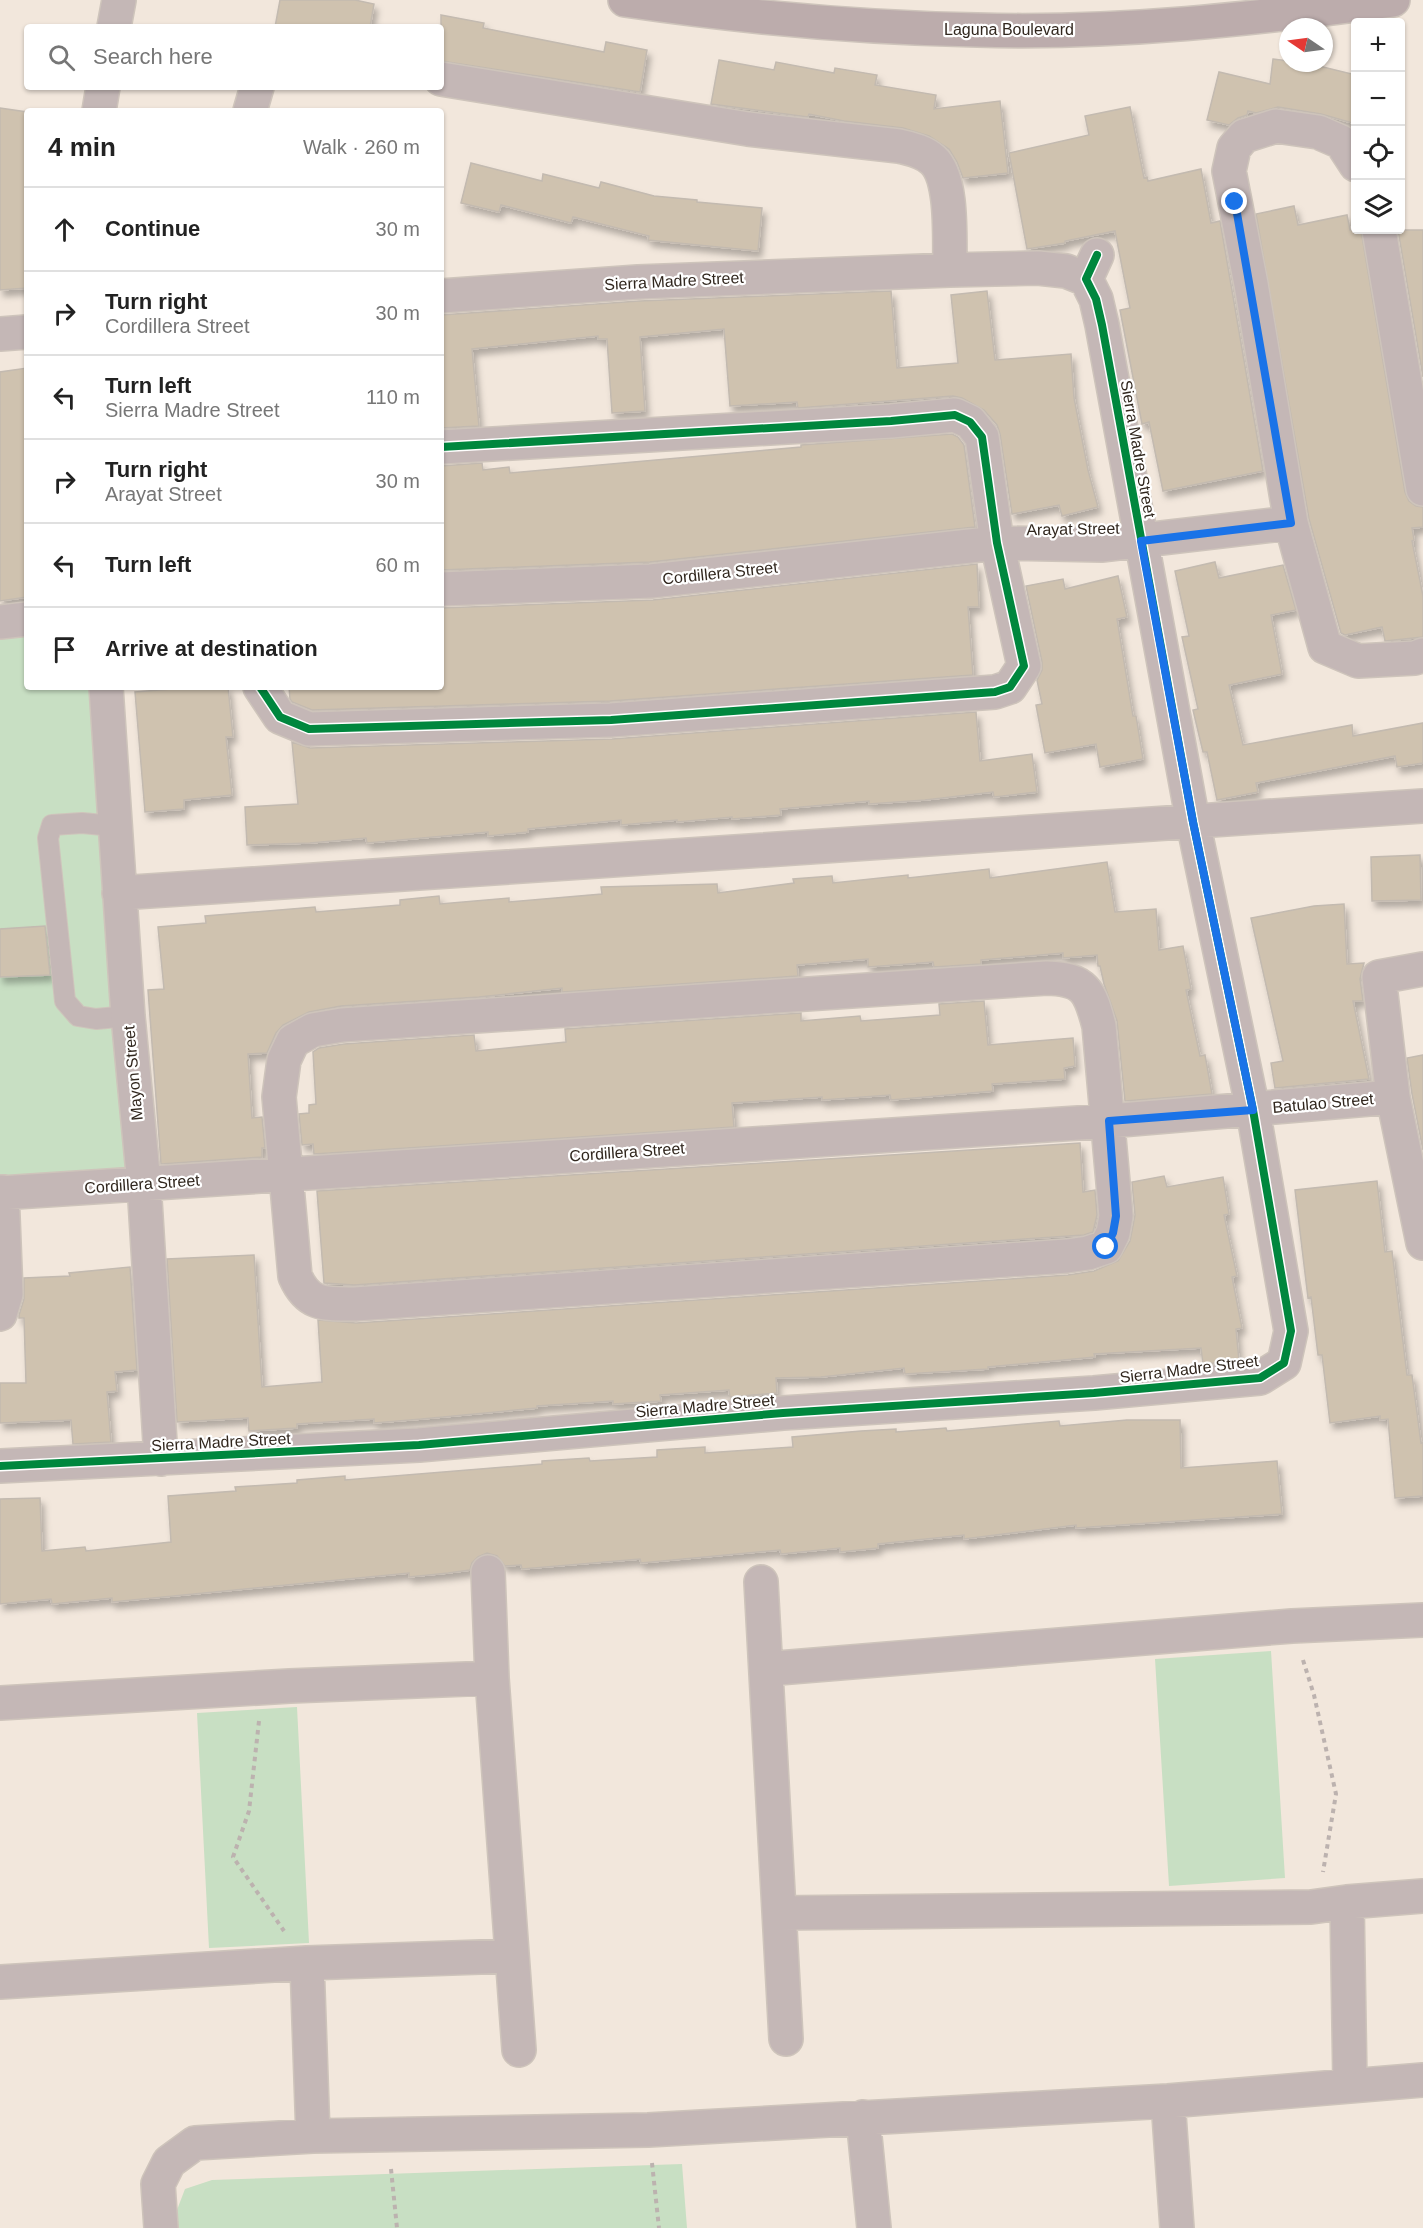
<!DOCTYPE html>
<meta charset="utf-8">
<style>
body{margin:0;font-family:Arial,sans-serif;background:#f6f6f6;color:#222}
.controls{position:absolute;right:18px;top:18px;display:grid;overflow:hidden;border-radius:6px;box-shadow:0 2px 4px #0004}
.controls button{width:54px;height:54px;display:grid;place-items:center;padding:0;border:0;border-bottom:2px solid #e0e0e0;background:#fff;color:#222;font:30px sans-serif}
.compass{position:absolute;left:1279px;top:18px;width:54px;height:54px;border-radius:50%;background:#fff;box-shadow:0 2px 4px #0004;rotate:283deg}
.stop{position:absolute;width:18px;height:18px;margin:-14px;border:4px solid #1a73e8;border-radius:50%;background:#fff}
.stop.end{background:#1a73e8;border-color:#fff;box-shadow:0 2px 6px #0008}
.list{margin:0;padding:0;list-style:none}
h2{display:flex;justify-content:space-between;align-items:center;height:78px;margin:0;padding:0 24px;font-size:26px}
h2 small{font-size:20px;font-weight:400;color:#767676}
.list li{display:grid;grid-template-columns:39px 1fr auto;gap:18px;align-items:center;box-sizing:border-box;height:84px;padding:0 24px;border-top:2px solid #e0e0e0}
.list b{display:block;font-size:22px;white-space:nowrap}
.list p{margin:0;font-size:20px;white-space:nowrap;color:#767676}
.list em{font-size:20px;font-style:normal;color:#767676}
.icon{flex:none;width:33px;height:33px;fill:none;stroke:currentColor;stroke-width:2;stroke-linecap:round;stroke-linejoin:round}
.map{position:relative;flex:none;width:1423px;height:2228px;overflow:hidden}
.search{position:absolute;background:#fff;box-shadow:0 2px 4px #0004;left:24px;top:24px;width:420px;height:66px;display:flex;align-items:center;gap:15px;box-sizing:border-box;padding:0 21px;border-radius:6px;color:#767676;font-size:22px}
.panel{position:absolute;background:#fff;box-shadow:0 2px 4px #0004;left:24px;top:108px;width:420px;height:582px;border-radius:6px}
.map>svg:first-child{display:block}
</style>
<div class="map">
<svg width="1423" height="2228" viewBox="0 0 1423 2228">
<defs>
<filter id="shadow"><feDropShadow dx="3.5" dy="6" stdDeviation="3" flood-color="#0004"/></filter>
</defs>
<rect width="100%" height="100%" fill="#f2e7dc"/>
<path fill="#c8dfc3" d="M27,632V687H94L128,1177L0,1185V635Z
M1271,1651L1285,1878L1169,1886L1155,1659Z
M297,1707L309,1943L209,1948L197,1713Z
M682,2164L687,2228H172V2223L185,2189L212,2180Z"/>
<path fill="#cfc2af" stroke="#c3bab0" stroke-width="1.5" filter="url(#shadow)" d="M280,0H355L374,4L370,27H275Z
M441,15L484,23L483,28L604,52L606,42L647,50L640,92L441,61Z
M1273,59L1288,61V63L1315,65L1356,75V124L1321,114L1278,107L1256,113L1248,111L1247,115L1238,118L1229,125L1207,120L1219,72L1270,84Z
M719,60L774,70L776,62L834,73L835,68L877,75L875,85L936,95L934,109L1000,101L1008,173L963,178L957,162L949,149L929,136L903,128L844,121L809,114L808,117L711,104Z
M1130,107L1144,178L1147,177L1148,181L1201,169L1211,223L1220,221L1263,471L1163,491L1149,422L1142,424L1120,310L1130,308L1115,231L1065,241V243L1027,249L1009,153L1089,135L1085,116Z
M0,108L27,112V288L0,290Z
M471,163L542,181L543,174L599,188L601,182L654,196L697,200V202L762,208L758,251L648,240L649,236L573,217L571,223L501,205L499,212L461,203Z
M1294,206L1298,225L1347,215L1350,230H1361L1405,492L1409,501L1416,506L1423,507V527L1412,528L1414,540L1412,541L1423,596V637L1385,641L1382,627L1345,635L1341,633L1309,519L1256,214Z
M1398,230H1423V377Z
M891,291L897,368L958,363L951,295L987,291L995,360L1071,354L1074,398L1088,470L1098,507L1062,516L1059,505L1012,514L1000,434L997,425L984,410L962,398L953,396L798,408L797,402L730,406L724,329L640,337L645,411L612,413L607,339H598V336L472,349L479,426L441,428V315L639,301Z
M27,368V597L0,601V372Z
M952,434L958,437L964,445L975,527L650,562L441,570V466L482,463L483,470L509,467L510,473L801,447V445Z
M1215,562L1219,578L1283,565L1296,610L1271,615L1282,674L1229,685L1243,745L1352,725L1353,736L1423,723V763L1397,767L1395,756L1256,783L1258,792L1217,800L1207,752H1203L1193,710L1198,709L1182,637L1189,636L1175,571Z
M977,564L979,607H968L973,675L610,701L312,710L292,702L290,699L289,687H441V608L653,600Z
M1118,576L1127,617L1117,619L1133,716H1136L1143,759L1100,767L1096,744L1045,753L1036,705L1042,704L1037,680L1042,670V662L1026,586L1063,579L1065,589Z
M196,687H228L233,737H226L232,795L184,800V809L145,812L135,692Z
M976,712L980,761L1032,754L1037,792L994,797L993,792L925,800L869,804V801L780,809L781,815L732,819V817L677,822V820L621,825V820L528,829V832L488,836V832L367,843L366,838L310,843L247,845L245,807L298,804L292,742L310,748L612,739Z
M1420,855L1421,900L1372,901L1371,857Z
M1107,862L1115,912L1156,909L1159,950L1183,946L1191,989L1186,990L1200,1056L1205,1055L1212,1094L1125,1101L1117,1021L1104,984L1100,966H1098L1097,955L1063,958V953L981,960V964L934,967L933,962L868,967V959L797,965L798,976L562,992V988L479,997L341,1006L309,1012L283,1025L276,1033L267,1053L248,1054L252,1118L262,1117L265,1148H262V1157L161,1164L148,990L164,989L158,927L206,923L205,916L315,907L316,912L400,905V900L439,896L440,904L509,898V902L602,894L601,887L717,884L718,893L794,883L793,879L832,876L833,883L908,875V878L989,869L990,878Z
M1344,904L1347,964L1364,963L1360,979L1363,1001H1353L1369,1079L1275,1088L1271,1063L1283,1061L1251,918L1314,906Z
M45,926L50,975L0,977V929Z
M984,1001L988,1045L1073,1038L1075,1066L1064,1068L1065,1079L992,1084L993,1091L891,1100L890,1095L822,1100V1097L732,1103L734,1127L314,1154L313,1144L302,1145L299,1114L309,1113V1105L316,1104L313,1052L319,1048L344,1044L474,1035L476,1051L566,1042L565,1029L801,1013V1021L860,1016L861,1021L940,1015L939,1004Z
M1423,1055V1150L1412,1094L1407,1058Z
M1080,1143L1083,1192L1095,1190L1097,1215L1093,1232L1084,1235L354,1285L324,1283L317,1191Z
M1164,1176L1167,1187L1223,1177L1229,1214L1224,1215L1237,1276L1232,1277L1242,1328L1236,1329L1239,1361L1203,1364L1201,1348L1094,1354L1095,1357L988,1367V1369L905,1374L904,1368L821,1377L776,1378L777,1393L730,1397L729,1390L660,1395L661,1401L613,1404V1401L537,1406V1408L422,1419L374,1423V1419L297,1424V1428L249,1431L248,1418L177,1422L167,1259L254,1255L262,1387L322,1382L318,1320L356,1323L1068,1275L1094,1271L1118,1261L1130,1241L1135,1215L1132,1182Z
M1377,1181L1385,1252L1392,1251L1407,1375H1412L1421,1443L1423,1442V1496L1395,1498L1388,1419L1380,1420V1416L1330,1423L1322,1355H1318L1311,1297L1308,1298L1295,1190Z
M130,1267L137,1370L115,1372L117,1391L107,1392L111,1442L73,1444L71,1420L0,1423V1383H26L24,1318H19V1315L24,1299V1278L70,1276L69,1273Z
M1127,1420H1180L1181,1468L1277,1461L1282,1514L1076,1528V1525L964,1539V1535L878,1544V1548L840,1552V1548L781,1554L780,1550L641,1563L640,1559L522,1569L521,1565L505,1566L497,1556L487,1553L478,1557L472,1563L470,1570L448,1573L409,1577V1573L112,1602V1598L52,1604L51,1599L0,1604V1499L40,1498L42,1551L85,1547L86,1551L171,1542L168,1496L236,1491L235,1487L297,1483V1480L345,1476V1480L542,1464V1461L589,1458L590,1461L657,1457V1450L705,1447V1453L793,1447L792,1437L861,1431L896,1429V1432L946,1428L947,1431L1059,1421L1060,1426Z"/>
<g fill="none" stroke-linecap="round" stroke-linejoin="round">
<defs>
<path id="service" d="M114,826L82,823L52,825L48,838L65,1001L78,1016L96,1019L128,1016"/>
<path id="minor" d="M114,27L119,0
M441,79L748,129L899,146C911,149 923,151 933,160C954,179 949,243 950,270
M99,111L103,87
M250,111L257,87
M1356,165L1341,142L1318,132L1276,126L1244,136L1234,148L1229,171L1251,284L1291,523L1325,647L1358,661L1415,658L1423,655
M1379,230L1423,489
M441,296L638,282L950,270L1038,268L1066,271L1086,279
M0,334L27,332
M441,589L651,581L997,543L1101,545L1291,523
M0,622L27,619
M106,687L128,1016L144,1184L161,1459
M260,687L280,717L309,729L611,720L995,692L1010,687L1024,666L997,543L982,437L970,422L955,415L891,421L441,447
M119,893L1423,806
M1423,969L1379,977L1393,1097L1423,1243
M1047,978C1085,979 1090,991 1099,1026L1116,1216L1113,1233L1106,1247L1088,1253L1067,1256L355,1304C325,1304 308,1306 295,1276L279,1097L284,1060L293,1041L313,1030L342,1025Z
M0,1193L1109,1121L1393,1097
M0,1314L6,1294L2,1192
M0,1466L419,1445L783,1413L1094,1393L1260,1378L1284,1363L1291,1331L1253,1110L1193,822L1102,325L1096,299L1086,279L1097,255
M488,1572L492,1678L519,2050
M761,1582L786,2039
M766,1669L1292,1626L1423,1620
M0,1703L290,1686L492,1678
M1347,1902L1350,2085
M780,1913L1311,1907L1347,1902L1423,1896
M307,1963L313,2136
M0,1982L307,1963L512,1956
M1168,2101L1177,2228
M863,2117L874,2228
M161,2228L158,2184L169,2162L195,2143L313,2136L648,2130L1168,2101L1423,2080"/>
<path id="secondary" d="M625,0C742,17 860,28 977,30C1117,34 1256,19 1393,0"/>
</defs>
<use href="#service" stroke="#cec4bb" stroke-width="22"/>
<use href="#minor" stroke="#cec4bb" stroke-width="36"/>
<use href="#secondary" stroke="#cec4bb" stroke-width="36"/>
<path stroke="#bcb2af" stroke-width="4" stroke-dasharray="4.5 4.5" stroke-linecap="butt" d="M1303,1660L1314,1695L1336,1794L1323,1872
M259,1721L249,1811L233,1857L284,1931
M652,2163L659,2228
M391,2169L397,2228"/>
<use href="#service" stroke="#c4b7b6" stroke-width="20"/>
<use href="#minor" stroke="#c4b7b6" stroke-width="33"/>
<use href="#secondary" stroke="#bcacac" stroke-width="33"/>
<defs>
<path id="cycleway" d="M260,687L280,717L309,729L611,720L995,692L1010,687L1024,666L997,543L982,437L970,422L955,415L891,421L441,447
M0,1466L419,1445L783,1413L1094,1393L1260,1378L1284,1363L1291,1331L1253,1110L1193,822L1102,325L1096,299L1086,279L1097,255"/>
</defs>
<use href="#cycleway" stroke="#fff" stroke-width="11"/>
<use href="#cycleway" stroke="#00873e" stroke-width="8"/>
</g>
<g fill="none" stroke-linecap="round" stroke-linejoin="round">
<path stroke="#1a73e8" stroke-width="8" d="M1106,1247L1113,1233L1116,1216L1109,1121L1253,1110L1193,822L1141,541L1291,523L1235,202"/>
</g>
<g text-anchor="middle" dominant-baseline="central" stroke-width="4.5" stroke-linejoin="round" paint-order="stroke">
<g font-size="16" fill="#31271e" stroke="#fff">
<text x="1009" y="29">Laguna Boulevard</text>
<text transform="translate(674 281) rotate(-3)">Sierra Madre Street</text>
<text transform="translate(1138 449) rotate(80)">Sierra Madre Street</text>
<text transform="translate(1073 529) rotate(-1)">Arayat Street</text>
<text transform="translate(720 573) rotate(-6)">Cordillera Street</text>
<text transform="translate(133 1073) rotate(-95)">Mayon Street</text>
<text transform="translate(1323 1103) rotate(-5)">Batulao Street</text>
<text transform="translate(627 1152) rotate(-4)">Cordillera Street</text>
<text transform="translate(142 1184) rotate(-4)">Cordillera Street</text>
<text transform="translate(1189 1369) rotate(-7)">Sierra Madre Street</text>
<text transform="translate(705 1406) rotate(-5)">Sierra Madre Street</text>
<text transform="translate(221 1442) rotate(-3)">Sierra Madre Street</text>
</g>
</g>
</svg>
<div class="controls">
<button>+</button>
<button>−</button>
<button><svg class="icon" aria-label="locate" viewBox="0 0 24 24"><circle cx="12" cy="12" r="6"/><path d="M12 2v4M12 18v4M2 12h4M18 12h4"/></svg></button>
<button><svg class="icon" aria-label="layers" viewBox="0 0 24 24"><path d="M12 4l9 5-9 5-9-5zM3 14l9 5 9-5"/></svg></button>
</div>
<svg class="compass" viewBox="-18 -18 36 36"><path d="M0-13l5 13h-10z" fill="#e53935"/><path d="M0 13l5-13h-10z" fill="#767676"/></svg>
<div class="stop" style="left:1106px;top:1247px"></div>
<div class="stop end" style="left:1235px;top:202px"></div>
<div class="search"><svg class="icon" aria-label="search" viewBox="0 0 24 24"><circle cx="10" cy="10" r="6"/><path d="M15 15l6 6"/></svg>Search here</div>
<section class="panel">
<h2>4 min<small>Walk · 260 m</small></h2>
<ul class="list">
<li><svg class="icon" aria-label="ahead" viewBox="0 0 24 24"><path d="M12 20V5M6 11l6-6 6 6"/></svg><div><b>Continue</b></div><em>30 m</em></li>
<li><svg class="icon" aria-label="right" viewBox="0 0 24 24"><path d="M7 20v-9h11M14 6l5 5-5 5"/></svg><div><b>Turn right</b><p>Cordillera Street</p></div><em>30 m</em></li>
<li><svg class="icon" aria-label="left" viewBox="0 0 24 24"><path d="M17 20v-9H6M10 6l-5 5 5 5"/></svg><div><b>Turn left</b><p>Sierra Madre Street</p></div><em>110 m</em></li>
<li><svg class="icon" aria-label="right" viewBox="0 0 24 24"><path d="M7 20v-9h11M14 6l5 5-5 5"/></svg><div><b>Turn right</b><p>Arayat Street</p></div><em>30 m</em></li>
<li><svg class="icon" aria-label="left" viewBox="0 0 24 24"><path d="M17 20v-9H6M10 6l-5 5 5 5"/></svg><div><b>Turn left</b></div><em>60 m</em></li>
<li><svg class="icon" aria-label="arrive" viewBox="0 0 24 24"><path d="M6 21V4h12l-3 4 3 4H6"/></svg><div><b>Arrive at destination</b></div></li>
</ul>
</section>
</div>
